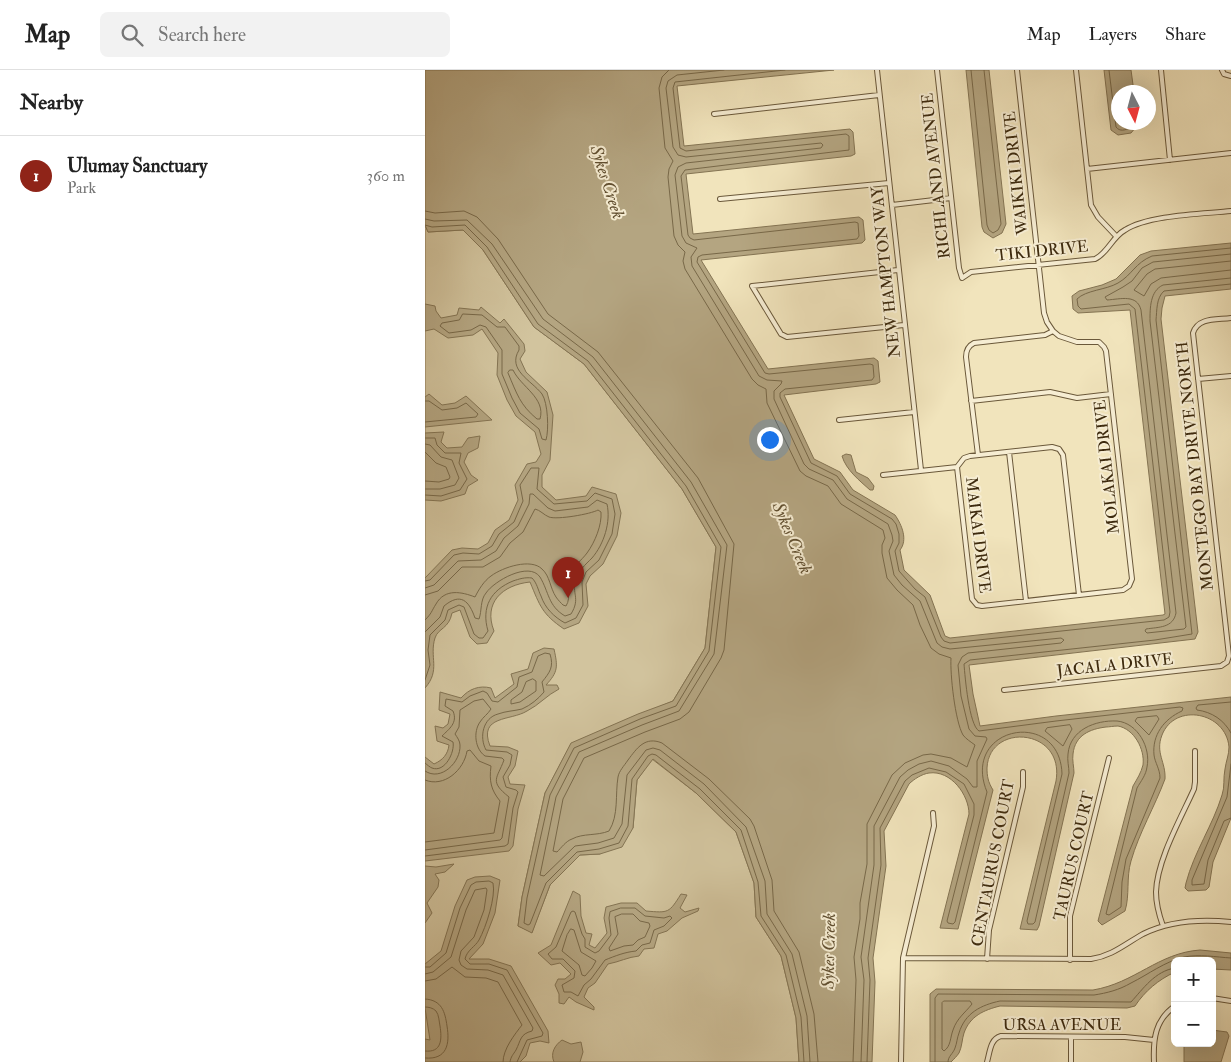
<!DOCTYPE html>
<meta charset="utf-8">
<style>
body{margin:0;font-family:"IM FELL Double Pica",serif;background:#f2f2f2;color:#222}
.controls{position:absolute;right:15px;bottom:15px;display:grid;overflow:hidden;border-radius:8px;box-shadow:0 5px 20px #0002}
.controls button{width:45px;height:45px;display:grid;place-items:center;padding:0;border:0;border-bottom:1px solid #e0e0e0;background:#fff;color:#222;font:25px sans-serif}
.compass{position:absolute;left:686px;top:15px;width:45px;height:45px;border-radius:50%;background:#fff;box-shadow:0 5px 20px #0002;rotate:174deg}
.you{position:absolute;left:344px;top:369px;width:18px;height:18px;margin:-12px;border:4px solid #fff;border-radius:50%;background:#1a73e8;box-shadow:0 0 0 8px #1a73e833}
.badge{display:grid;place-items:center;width:32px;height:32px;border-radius:50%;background:#8f2418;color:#fff;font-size:16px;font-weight:700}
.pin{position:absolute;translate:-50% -41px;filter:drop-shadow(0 1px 2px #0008)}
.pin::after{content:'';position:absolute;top:26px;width:18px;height:15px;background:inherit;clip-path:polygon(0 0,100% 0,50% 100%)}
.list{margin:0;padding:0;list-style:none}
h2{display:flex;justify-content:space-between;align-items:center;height:65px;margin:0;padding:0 20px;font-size:21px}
h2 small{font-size:16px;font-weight:400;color:#767676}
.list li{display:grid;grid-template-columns:32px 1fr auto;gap:15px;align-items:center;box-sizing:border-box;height:80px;padding:0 20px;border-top:1px solid #e0e0e0}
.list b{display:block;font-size:19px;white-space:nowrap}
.list p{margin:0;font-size:16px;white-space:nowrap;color:#767676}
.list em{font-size:16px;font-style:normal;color:#767676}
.icon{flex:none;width:28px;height:28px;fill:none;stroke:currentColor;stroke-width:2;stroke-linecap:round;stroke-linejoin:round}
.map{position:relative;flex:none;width:806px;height:992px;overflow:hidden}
header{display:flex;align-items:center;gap:30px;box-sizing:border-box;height:70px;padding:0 25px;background:#fff;border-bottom:1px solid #e0e0e0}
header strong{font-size:24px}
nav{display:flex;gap:28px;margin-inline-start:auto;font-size:18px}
.search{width:350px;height:45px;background:#f2f2f2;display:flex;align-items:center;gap:12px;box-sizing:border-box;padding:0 18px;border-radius:8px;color:#767676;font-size:19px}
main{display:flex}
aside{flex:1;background:#fff}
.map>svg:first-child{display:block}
</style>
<header>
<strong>Map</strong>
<div class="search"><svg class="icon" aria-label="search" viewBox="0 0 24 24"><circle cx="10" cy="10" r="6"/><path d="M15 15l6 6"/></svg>Search here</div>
<nav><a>Map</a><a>Layers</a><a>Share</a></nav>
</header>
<main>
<aside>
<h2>Nearby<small></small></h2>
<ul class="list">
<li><span class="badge">1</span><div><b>Ulumay Sanctuary</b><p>Park</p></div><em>360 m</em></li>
</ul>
</aside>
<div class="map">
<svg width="806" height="992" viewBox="0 0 806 992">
<rect width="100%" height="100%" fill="#f1e4bc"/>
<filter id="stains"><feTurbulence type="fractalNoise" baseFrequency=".004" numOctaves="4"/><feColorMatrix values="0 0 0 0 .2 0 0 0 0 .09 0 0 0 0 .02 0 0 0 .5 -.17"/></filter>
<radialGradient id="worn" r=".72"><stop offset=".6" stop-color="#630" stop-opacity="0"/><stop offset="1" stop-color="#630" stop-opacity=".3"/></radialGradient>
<path fill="#d2c49e" stroke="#887756" d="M0,155L3,162L38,160L58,180L109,257L159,294L257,419L291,477L280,578L248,631L146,674L120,723L97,827L93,856L107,862L125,815L155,785L175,784L208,758L212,710L227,689L271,723L311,762L329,813L331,847L356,886L371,948L374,992H0Z"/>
<path fill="#b4a581" stroke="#847453" d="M0,0H409L252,16L259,76L425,59L428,62L430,84L426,86L261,104L268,164L434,147L438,150L440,170L437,173L276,190L343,299L449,288L453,291L455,312L451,314L359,325L389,389L415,402L428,420L470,445C477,455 483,470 475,480L479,500L505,525L520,566L525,568L738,545L740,544L705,240L653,243L648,239L647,226L654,221L677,215L691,209L715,185L726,181L806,173V219L740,226L737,238L736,249L773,562L770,569L544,595L548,624L555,656L631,646L806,627V748L788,792L784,817L781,820L763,821L760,818L761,813C769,782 788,755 797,725C800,717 798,708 800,699C801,691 804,685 804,677C801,642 750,632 737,665C730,683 741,692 740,709C730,736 714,763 706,791C701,808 705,825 700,841L677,855L673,851L708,716C712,709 716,703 718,695C720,679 709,659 693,656C689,656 684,657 681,657C665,659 650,665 648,684C647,690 649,697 649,703L614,856L612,860L595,859L631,711C640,658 564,652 562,698C562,706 563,712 568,720L533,859L515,858L544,744C544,725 526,700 504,703C497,704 489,709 484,714L459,761L461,796L448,888L450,912L447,992H374L371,948L356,886L331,847L329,813L311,762L271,723L228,689L212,710L208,758L197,777L175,784L155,785L125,815L107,863L93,856L97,827L120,723L146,673L213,644L248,631L280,578L291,477L257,419L159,294L109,257L58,180L38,160L3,162L0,155Z
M541,0H564L581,154L577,163L568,168L559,162L557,157Z
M679,0H706L709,22H694V52L712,53L711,57L706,63L693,65L686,60Z
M0,234L10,236L11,241L16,248L32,245L34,238L54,240L56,237L75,253L79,249L99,274L100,281L95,289L101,302L122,322L128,345L125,390L117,405V417L131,430L161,426L167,417L191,424L196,443L192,466L178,494L165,506L161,514L163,536L154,553L139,559C117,544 115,536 105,512C77,515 58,533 69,561L62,573L52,574L45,567L35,540L27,543C24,559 13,558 10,568C4,587 16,600 0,618V508L27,480L37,478L53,479L63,473L70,460L84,450L93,430L90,415L102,394L111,392L116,384L110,362L91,346L82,330L72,305L73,283L57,259L48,265L23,268L9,259L0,261Z
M4,324L17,335L30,333L41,326L67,350L0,357V327Z
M19,362L16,372L22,378L37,377L43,368L55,366L53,378L43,383L39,392L46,405L53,410L43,416L40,424L16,431L0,430V363Z
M421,384L426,385L431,402L443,408L449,416L448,420H445C435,411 421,400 417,386Z
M119,578L129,579C133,597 133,602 121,615H132L134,619C122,625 114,635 102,641C86,651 53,645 65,676L83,677L93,681L90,696L83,707L85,714L100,715L93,739L88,776L84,781L0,791V687L9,694C18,690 23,684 24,675L12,671L10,656L18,658L23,654L25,644L14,640L15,622L36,628C44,619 54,615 66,618L70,628L89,614L86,604L103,599L108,583Z
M29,794L20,802L10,804L14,810L13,817L2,833L7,843L0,853V796L11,797Z
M65,806L75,810L70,843L58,874L44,889H64L86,896L123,961L124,973L115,971L105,973L101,986L95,992H0V969L5,970L0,938V894L16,881L30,836L42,810L50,807Z
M148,821L155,825L156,846L161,863L167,864L164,875L170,878L182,863L179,848L181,837L196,833H212L221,841C244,843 244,843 256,824L262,825L255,838L260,842L274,838L273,841L257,848L242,861L233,864L229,878L219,879L214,886C203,887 194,892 183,894L170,913L163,918L159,927L169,937V940L151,932L144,927L139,934L134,933V924L130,915L133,909H140L146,904L135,893L126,895L113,883L126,875Z
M775,880L806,883V900L787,899V891H750V902C733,910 720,921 710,936L702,938L575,936C559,940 545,946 539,963C537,969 537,977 534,983C532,986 529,989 526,992H505V924L511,919L668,920C710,913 733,883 775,880Z
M787,960L802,962L804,966L796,992H759V973H787Z
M137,970L146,974L156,972L158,982L155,992H129C125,983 130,975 137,970Z"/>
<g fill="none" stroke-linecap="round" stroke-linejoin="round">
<path stroke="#786848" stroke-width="1" d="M244,0L237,7L234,18L240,78L248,91L244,99L243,107L249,166L253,175L260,182L258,191L260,199L327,309L333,315L341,319L342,333L375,401L381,406L403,416L416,434L458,460L460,468L457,475V483L462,508L472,520L488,535L495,555L506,578L514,584L526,588C525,604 530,651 538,665C541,669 546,672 550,675L542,697L526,688L506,684L498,685L480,693L467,705L442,754V794L435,833V849L429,887L431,910L428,992
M299,0L252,5L243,11L241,18L248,77L253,85L261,87L396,73L398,75L396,78L261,93L253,97L250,105L257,166L261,173L272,178L266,187L267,196L334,306L342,310L357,311L356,314L349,321V329L379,394L384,399L408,410L422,429L463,454L467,465L468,471L464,481L469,505L477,515L495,531L512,573L517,577L525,579L636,568L639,570L636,573L543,583L537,587L533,595L536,626L544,659L550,666L561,667L562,669L552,691V717H548L542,709L524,696L506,691L494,694L483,700L475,707L449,756V795L436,887L439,910L436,992
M360,0L250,12L248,18L255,78L261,81L421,64L424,66V80L260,100L256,106L263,165L265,168L269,170L430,152L433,153L434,166L432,169L277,185L273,187L272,192L340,303L344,304L445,294L448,295L449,307L447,310L360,319L355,323V327L386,393L412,406L425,424L467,449L471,454L474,464V473L470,481L474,501L490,519L500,527L516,567L519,571L525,573L739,550L744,547L745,542L710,239L704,234L656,239L653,236L652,229C661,220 681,220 693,213C707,205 710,193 727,186L806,178
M546,0L562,155L564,160L568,163L573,160L576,154L559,0
M684,0L691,57C695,62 700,60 705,58L707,52
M0,141L10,143L39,141L52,147L73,169L123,244L173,282L273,408L309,474L299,580L296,588L264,642L255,649L220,662L159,688L138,729L128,781L132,782C136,778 141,771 147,769C158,763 172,766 184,761C194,745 190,725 193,707C194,701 199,696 203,690C212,678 220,666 237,673L284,709L325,749L329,756L347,810L349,841L374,882L389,944L393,992
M0,149L9,151L42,150L67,174L118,249L168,287L266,412L302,475L289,584L254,641L217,655L154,682L131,727L115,805L119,806L150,776L173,773L189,768L197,754L202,705L221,680L228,678L235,680L279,714L321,757L340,811L342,844L367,884L382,946L385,992
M0,155L7,157L40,155L62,177L113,254L163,291L261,416L296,477L284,581L251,636L215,649L149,678L125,725L102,828L99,853L103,855L105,854L121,813L152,782L174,779L194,773L203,756L207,709L223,686L227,684L231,685L275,719L316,760L333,812L336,846L361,885L376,947L379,992
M806,184L728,192L717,198L707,211L698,217L680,227L682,230C696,229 712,224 716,240L751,543C748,558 734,557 721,559L720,561L722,563L759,559L761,557L725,251C725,238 725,221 738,215L806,208
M806,191L730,199L722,204L709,220L719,226L726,214L736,208L806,200
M38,244L57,245L72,257H80L94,276V280C82,300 106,310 117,324C123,333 124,360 121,370L117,369L114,359L95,343L87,328L77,304V280L61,257L55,255L46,260L24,263L15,256L17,253L34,250Z
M85,300H88C96,317 121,328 115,349H112C95,335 92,324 83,303Z
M0,331H4L17,340L32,338L41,333L53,344L51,347L0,352
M0,368H10L12,375L20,383H36L34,393L42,409L35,420L16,426L0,425
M0,374L5,375L16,387L27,390L34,408L30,415L15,419H0
M0,382L11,393L21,397L25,407L24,409L14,412L0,411
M0,511L5,510L29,485L38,483L54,484L67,476L74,464L89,452L98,431L95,415L106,398H114L112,419L129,434L162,431L170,423L187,429L190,444L187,464L174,490L161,502L157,512L158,535L151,548L140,553C129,547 120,538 116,526C113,520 112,513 107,508C100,507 94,509 88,511C66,520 56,537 63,561L58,568H54L49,564L39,537L34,535L23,540L20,550L5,565L3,580L5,595L0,610
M0,518L9,515L33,491L56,490L71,481L79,468L93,456L104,434L105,424H108L123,438L130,441L163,437L172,430L182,434C186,452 179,474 167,488C160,495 154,500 151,510C146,523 156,528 146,544L140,546C123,536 124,522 115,507C104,491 69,511 61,523C55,530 57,541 54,549L50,548C44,531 36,522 19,536L15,547L0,562
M0,525L13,521L37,497H58L75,487L85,473L98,462L110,439C115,440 119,445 124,447C132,450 166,444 173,440L176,442C177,455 170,472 162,483C156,491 149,495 145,505C140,515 147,527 141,536L138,535C136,533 133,530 131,527C125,518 125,506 117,499C106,488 78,497 66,506C59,511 54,519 50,527C37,522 20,518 11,534C6,542 7,543 0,550
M108,609L111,611V621L95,632L86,634V630L97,622L101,612Z
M806,632L773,635L771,638L772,640C787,642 799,650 806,663
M732,646L734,649L724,665L710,651L712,648Z
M645,655L647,659L638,676L620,661L622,658Z
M0,693C1,694 6,698 7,698C20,703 30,682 28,672L17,666C24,659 33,653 28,641L20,636L21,629L37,632L45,626L58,621L62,623L67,631L73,632L92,617L94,607L107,602L113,586L120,583L125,584C129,597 125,602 117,612L119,622C113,629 106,635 97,639C89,641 81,641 73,644C58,648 54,667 61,680L82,682L87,685L85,695L78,707L81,717L91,720L93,722L88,738L83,774L80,776L0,786
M806,694L802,727L767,810V815L779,814L783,790L799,751L806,748
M0,701C16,712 36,692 35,675C35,671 32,667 30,664L34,657L35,640L49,631L58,629L66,639C63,644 58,647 55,652C48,662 50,679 60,686L77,688L79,690C72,709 64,711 84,727L77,768L75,770L0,780
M0,710C19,718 39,700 42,681L45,680L54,691L66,696C64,711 66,720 75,731L69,763L0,772
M196,838H210L220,846L239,848L245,846L247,848L239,856L229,860L225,873L217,875L211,881C200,882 190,886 180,890L166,909L159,915L153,926L146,922H139L137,915L149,908L150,901L138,889H127L123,884L131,877L146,842L148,841L150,842L157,864L160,869V877L170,883L174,881L186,865L184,848L185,842Z
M197,844H208L215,851L224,853L225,856L220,867L213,870L208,875L199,876L185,881L184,878L193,864L190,847Z
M146,859L149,860L156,882L171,891L167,898L160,906L157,905L154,895L137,881L142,865Z
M0,897H5L21,883L35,838L46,815L51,812L64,811L68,813C71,827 61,857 54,870C50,877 42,880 40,889L45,894H64L82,900L118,963L117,966L102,970L92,992
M0,904L8,902L26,887L41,840L50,820L61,818L62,820L59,840L49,867L36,881L34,890L36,895L42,899L63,900L78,905L108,958L107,961C95,964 96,970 91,980C88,985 86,986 85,992
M0,911L11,909L27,897L40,907L61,908L73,912L97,955C90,964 78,979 78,992
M0,929C17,930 20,942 22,956C25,974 22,990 0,988
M519,931H545L547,934C540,943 532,948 528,960C525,968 526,976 519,981L517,979V933Z
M0,937C4,937 8,938 11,941C14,945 14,951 15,956C17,969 17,983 0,981
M442,992L445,910L443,888L456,795L455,758L480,711L487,705L504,698L521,702L539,714L549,734V745L522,851L523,853L528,854L530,852L562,722C535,656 635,637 637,704L602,851L603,854H608L610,852L644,703C644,697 642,690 643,684C645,660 670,650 692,651C713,653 726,678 722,697C721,705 716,711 712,718L681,844L684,845L696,837L697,812L701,789L735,708C735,699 730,693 729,685C727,665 739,649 757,641L758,638L755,637L631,651L554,661C544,655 540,607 539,594L545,590L730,570L767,564L731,250C732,241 731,228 739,221L806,214
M510,992V928L513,924L669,925C682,923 694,920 706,913C724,904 739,892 759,887C775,884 790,887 806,888
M523,992C523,986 528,984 530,978C532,973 532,968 534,963C540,943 556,935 575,931L706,932C718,919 730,901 750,898"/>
<defs>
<path id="street" d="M452,0L496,400
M512,0L534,198L537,208L546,202L670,189C683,183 687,167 700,160C723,145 777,144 806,141
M592,0L619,243L622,252L628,261
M651,0L666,135L673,147L691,166
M736,0L745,90
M797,0L799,4L806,6
M289,44L454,25
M662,99L806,83
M295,129L464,113
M467,135L526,128
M473,200L327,216L356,264L362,267L479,255
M773,309L806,306
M546,331L625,322L652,328L686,324
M414,350L489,342
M584,382L601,531
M532,397L547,529L552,535L557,536L698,520L704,516L707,509L681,281L679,277L674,272H652L634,266L628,261L620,265L549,273C543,276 541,280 541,287L553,385
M458,405L532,397L539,388L545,386L627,377L634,379L638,385L654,525
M579,620L796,596L802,592L804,586L768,263C773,247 792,250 806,248
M738,856C734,845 731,833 731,822C732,790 756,748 769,719L770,712V681
M478,888L666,889C687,886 700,874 718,864C746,850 776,849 806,852
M562,889L564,860L598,717V702
M645,890V846L684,688
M787,928L806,931
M646,967V992
M476,992L478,888L509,756L508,743
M562,992C565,982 565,969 576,966L700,967L729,970
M729,992C728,969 730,950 750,936"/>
</defs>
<use href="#street" stroke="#6a583a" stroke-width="6"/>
<use href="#street" stroke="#f6edd3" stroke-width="4"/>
</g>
<g text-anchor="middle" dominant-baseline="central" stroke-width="4" stroke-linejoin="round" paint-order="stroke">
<g font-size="16" fill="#3d2a0e" stroke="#f6edd3">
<text transform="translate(591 103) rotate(-96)">WAIKIKI DRIVE</text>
<text transform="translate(511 106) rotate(-96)">RICHLAND AVENUE</text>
<text transform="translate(617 181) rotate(-6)">TIKI DRIVE</text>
<text transform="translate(461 202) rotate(-96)">NEW HAMPTON WAY</text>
<text transform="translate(770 396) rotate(-96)">MONTEGO BAY DRIVE NORTH</text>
<text transform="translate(682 397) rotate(-96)">MOLAKAI DRIVE</text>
<text transform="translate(553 465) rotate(83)">MAIKAI DRIVE</text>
<text transform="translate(690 595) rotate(-6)">JACALA DRIVE</text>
<text transform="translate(649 786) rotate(-77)">TAURUS COURT</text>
<text transform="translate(568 793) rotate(-79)">CENTAURUS COURT</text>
<text x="637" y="955">URSA AVENUE</text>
</g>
<g font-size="18" font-style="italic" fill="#614f30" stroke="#f6edd3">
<text transform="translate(182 112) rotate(72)">Sykes Creek</text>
<text transform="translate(367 468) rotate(67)">Sykes Creek</text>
<text transform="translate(404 881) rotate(-89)">Sykes Creek</text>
</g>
</g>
<rect width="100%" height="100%" filter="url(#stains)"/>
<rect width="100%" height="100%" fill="url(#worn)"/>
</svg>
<div class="controls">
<button>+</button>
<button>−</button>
</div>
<svg class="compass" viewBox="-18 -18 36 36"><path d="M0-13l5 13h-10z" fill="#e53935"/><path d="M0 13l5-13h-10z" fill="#767676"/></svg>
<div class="you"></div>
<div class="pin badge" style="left:143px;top:528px">1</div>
</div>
</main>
